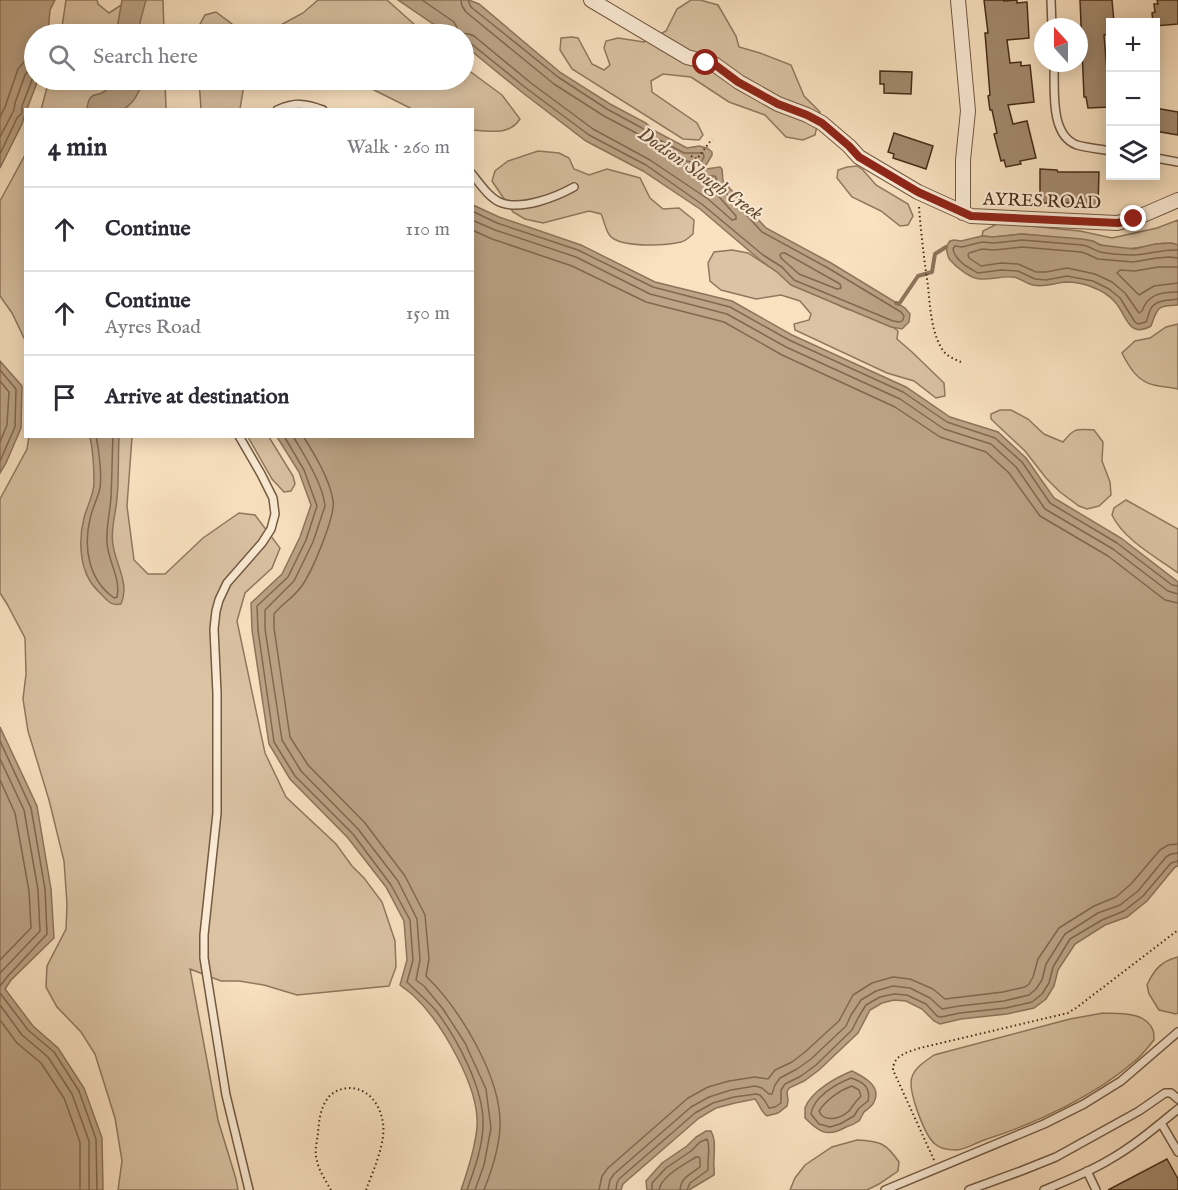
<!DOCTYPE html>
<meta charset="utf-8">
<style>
body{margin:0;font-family:"IM FELL English",serif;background:#f2f2f3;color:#2b2b33}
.controls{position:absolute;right:18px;top:18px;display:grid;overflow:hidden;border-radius:0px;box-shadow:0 3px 15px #0003}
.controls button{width:54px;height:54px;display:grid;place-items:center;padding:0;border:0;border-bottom:2px solid #e1e1e2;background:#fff;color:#2b2b33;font:30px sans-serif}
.compass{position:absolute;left:1034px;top:18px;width:54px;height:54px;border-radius:50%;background:#fff;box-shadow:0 3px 15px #0003;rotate:339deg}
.stop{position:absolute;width:18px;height:18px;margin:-14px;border:4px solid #8f2418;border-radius:50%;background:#fff}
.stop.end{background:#8f2418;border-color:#fff;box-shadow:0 2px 6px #0008}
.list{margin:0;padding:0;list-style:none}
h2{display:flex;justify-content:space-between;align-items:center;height:78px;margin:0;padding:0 24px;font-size:26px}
h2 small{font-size:20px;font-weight:400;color:#7c7c81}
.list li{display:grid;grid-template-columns:39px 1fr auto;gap:18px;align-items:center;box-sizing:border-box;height:84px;padding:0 24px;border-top:2px solid #e1e1e2}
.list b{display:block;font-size:22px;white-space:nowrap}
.list p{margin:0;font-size:20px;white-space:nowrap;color:#7c7c81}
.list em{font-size:20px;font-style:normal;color:#7c7c81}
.icon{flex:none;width:33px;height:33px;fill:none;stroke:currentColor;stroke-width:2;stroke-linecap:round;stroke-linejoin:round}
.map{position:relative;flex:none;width:1178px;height:1190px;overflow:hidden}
.search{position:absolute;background:#fff;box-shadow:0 3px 15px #0003;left:24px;top:24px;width:450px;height:66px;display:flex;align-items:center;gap:15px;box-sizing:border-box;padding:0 21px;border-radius:33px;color:#7c7c81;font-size:22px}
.panel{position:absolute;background:#fff;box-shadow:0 3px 15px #0003;left:24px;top:108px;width:450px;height:330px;border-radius:0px}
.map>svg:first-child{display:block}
</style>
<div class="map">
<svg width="1178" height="1190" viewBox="0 0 1178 1190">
<rect width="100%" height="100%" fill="#fae2c1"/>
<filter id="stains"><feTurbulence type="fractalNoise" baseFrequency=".00333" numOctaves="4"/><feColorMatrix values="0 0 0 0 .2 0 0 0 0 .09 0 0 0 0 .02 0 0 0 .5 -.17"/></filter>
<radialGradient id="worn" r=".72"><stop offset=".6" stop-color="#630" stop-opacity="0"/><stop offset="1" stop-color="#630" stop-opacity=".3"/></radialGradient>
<path fill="#dbc3a4" stroke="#90785e" stroke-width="1.5" d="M66,0H97L98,4L109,13L129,0H163L164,34H61Z
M318,0H387L425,34H271L275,28L303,13Z
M691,0H700L718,5L736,36L739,47L760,53L791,65L804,96L820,112L815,135L803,140L786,137L765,115L729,102L691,77L663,74L651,81L652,92L697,123L703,135L699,140L683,139L572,69L560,50L561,38L572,37L578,38L592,64L604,70L610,65L604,48L606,41L618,38L644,42L666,31L677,9Z
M216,12L232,24L235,34H199V26L205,15Z
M464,67L502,95L520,119C509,136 490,131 473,130L472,110L412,109L354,80H464Z
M49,80H165L166,109L41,110Z
M199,80H244V85L240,109H201Z
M538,151L559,153L569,158L574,169L589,175L607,169L640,178L650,198L663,209L679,208L694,220L693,234C689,237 686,241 681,242C665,246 628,247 614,239C606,235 605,222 601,214L589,211L543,223L525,219L513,212L492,181L495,171L508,161Z
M25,155L26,340H25L12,313L0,296V201Z
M857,166L863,170L876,185L908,204L913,216L908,225L900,226L881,211L852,197L837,178L838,170L847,167Z
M1178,220V245C1164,240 1149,247 1135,248C1123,250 1102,247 1093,241L1022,234L993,237L982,236L983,231L999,223L1080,231L1112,238L1157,228Z
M732,250L748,253L804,289L847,309L882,319L898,331L897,339L912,352L944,383L945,396L936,398L914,381L887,373L795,330L794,324L809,320L811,314L800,301L781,295L756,299L721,290L710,281L708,263L714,252Z
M1178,324V389C1170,387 1162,387 1154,385C1138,382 1129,367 1122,353L1135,341L1150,338L1166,327Z
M1000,410H1011L1028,419L1044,434L1063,442C1074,428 1076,429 1094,430L1103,442L1102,461L1110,482L1111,495L1099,506L1087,509L1079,506L1060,492L1046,478L1025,451L991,419V414Z
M29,437H132L127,506L134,560L148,574H165L203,538L239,513L255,515L280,548L272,568L245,593L237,621L265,753L286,797L336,844L352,866L364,878L382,902L395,941L396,967L389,986L297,995L264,985L239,981H221L190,969L218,1120L236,1179L238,1190H118L122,1161L115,1118L95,1054L81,1032L57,1007L46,987L47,966L66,929L67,904L64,861L49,800L28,731L23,699L26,674L25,638L7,604L0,593V499L27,449Z
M248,437H269L293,476L295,484L291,491L284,492L272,479Z
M1126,500L1178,529V573C1156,557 1124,540 1112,515L1114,508Z
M1178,957V1013L1176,1014L1159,1010L1149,994L1147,985C1154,970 1161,961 1178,957Z
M1103,1013C1119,1014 1145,1011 1153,1030C1154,1033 1154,1036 1154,1040C1148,1047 1143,1054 1136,1060C1096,1095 1037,1123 987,1139C977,1142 967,1149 957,1150C951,1150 940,1149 935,1144C925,1136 907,1090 912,1077C915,1067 926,1061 934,1055L1070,1019Z
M857,1140C880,1141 886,1143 899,1162L898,1171L879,1184L867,1190H790L795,1178L805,1165L832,1147Z"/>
<path fill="#bda487" stroke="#8d745a" stroke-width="1.5" d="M0,0H55L50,10L48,34H34V80H38L27,109L26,110L22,124L0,168Z
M122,0H146L140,22V34H116Z
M398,0H469L479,4L561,73L610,104L646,123L653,130L687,148L699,146L707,148L712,152V155L706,165V169L720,167L722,169L723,181L766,228L831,263L905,308L910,314L909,322L902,329L891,327L791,285L777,272L760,260L700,209L643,171L586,141L523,93L464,45V34H448Z
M111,80H143C140,91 133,106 121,110C115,111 95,110 87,109C89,88 99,99 107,89C109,88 110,82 111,80Z
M473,205L499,217L581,245L655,282L732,301L792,335L906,387L950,417L998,432L1026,458L1054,498L1121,538L1178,582V866L1175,867L1147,901L1127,917L1105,925L1075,944L1058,970L1054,986L1046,999L1034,1008L1007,1014L961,1019L940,1024L934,1021L922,1009L906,1001L894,1000L882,1003L870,1010L858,1033L819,1070L804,1081L789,1088L787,1092L788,1100L787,1106L778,1113L767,1116C761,1112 760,1105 755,1099L735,1103L716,1108L699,1118L623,1184L621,1190H461C468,1170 475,1149 477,1127C480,1088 442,1023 414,996C410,992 404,988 400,985L407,960L404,921L386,887L348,838L290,779L269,744L252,630L251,603L282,574L300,537L311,505L299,472L277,437L472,436Z
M1022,234L1082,239L1093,241L1100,245L1134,249L1155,244L1172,243L1178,245V305C1156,306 1158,307 1151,326C1128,339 1127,315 1115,302C1110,296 1100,290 1092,287C1085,284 1073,282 1065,282C1055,283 1044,288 1033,285C1025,284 1020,277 1012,277C1001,276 991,280 980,279C971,279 956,267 950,260C947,256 947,251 946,247L950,241L954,240L961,241L982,236L993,237Z
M0,361L22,386L21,428L6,463L0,473Z
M90,437H119C118,457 119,478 117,498C116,513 110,530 113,545C116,565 130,584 121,604C111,606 108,601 102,595C98,591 93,586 90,581C79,563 79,537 84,518C87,506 94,495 94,482C94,467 93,451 90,437Z
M0,727L37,806L51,889L54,938L11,980L5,989L33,1026L58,1048L84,1088L102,1138L103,1190H0Z
M852,1071C864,1077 882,1086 874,1102C872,1107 867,1109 864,1112C862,1115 861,1118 859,1121C856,1123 850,1126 846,1127C827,1138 819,1132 805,1118C805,1116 805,1110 805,1108C811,1091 837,1077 852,1071Z
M706,1131H711C716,1140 714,1149 714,1160C713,1165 715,1169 714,1175L689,1190H647L646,1181L662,1163L687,1146L696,1137Z"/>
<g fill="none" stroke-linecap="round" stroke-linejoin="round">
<path stroke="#82684f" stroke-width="1.5" d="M422,0L454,22L460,33L469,34L474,36L531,83L593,129L650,160L708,199L732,220L736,219V216L713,190L710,184C693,180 695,176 691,162L680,160L646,142L638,134L604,116L554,84L466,12L462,6L461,0
M464,41L469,42L526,88L589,135L646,165L703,205L763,255L782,267L794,280L893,321L900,322L903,320L904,316L901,312L828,268L762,232L719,185L715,176H706L701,172L700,164L704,157L703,153H684L650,135L642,128L607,109L558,77L471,7L468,0
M0,117L5,107L18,69L24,62L34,57
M0,137L14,110L15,103L25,75L29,70L34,67
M0,154L17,118L22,113V106L34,75
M472,211L497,223L578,250L653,287L730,307L789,340L903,392L947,422L995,438L1022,462L1050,503L1117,543L1172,585L1178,586
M472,220L495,230L576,257L650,294L727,314L786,347L900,399L944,429L991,444L1016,467L1045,509L1113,549L1168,591L1178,594
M472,230L492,239L572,266L646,302L724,322L782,355L895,407L940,437L986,452L1009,473L1040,516L1108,556L1165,600L1178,603
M1178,250C1163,249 1150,254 1134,255C1124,255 1110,254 1100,252C1094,250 1089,246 1082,245L1022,240L994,243L982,242L962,247L955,246L953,249C955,261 969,268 978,273L1001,270L1018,271L1035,279L1046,280L1067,276L1093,281L1109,289L1120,298L1135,322L1138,324L1146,322C1148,318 1149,310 1152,307C1157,300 1170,300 1178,299
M782,253H785L840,284L841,288L837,289L799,274L781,258L780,255Z
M1178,258L1170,257L1157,258L1133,262L1098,259L1087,254L1081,252L1022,247L994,250L982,249L969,253L968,255L969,258L981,266L1001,263L1018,264L1036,272H1046L1067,268L1095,274L1112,282L1125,293L1139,313L1142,311C1148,294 1161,292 1178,292
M1178,267H1158L1135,271L1120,270L1117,273L1139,295L1154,286L1178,283
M0,370L16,389L15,427L0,461
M0,381L9,392L7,425L0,442
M96,436C99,450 102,475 100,488C98,498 92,508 90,519C83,549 89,580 114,598L117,597C121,578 108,561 107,543C106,527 110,512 111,497C112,477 112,457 113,436
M284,436L304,470L317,506L306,540L288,577L257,606L258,630L274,742L295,776L353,834L391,885L410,920L413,960L407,982C417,992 428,1001 437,1012C458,1040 485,1091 483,1127C482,1149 474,1170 467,1190
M293,436C304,455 323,484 325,506L313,542L294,581L265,610V629L282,740L301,771L358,829L398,881L417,919L420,960L416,980L424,986L443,1009L465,1043L486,1089L491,1128L484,1165L475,1190
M303,436C315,455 329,478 333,500C336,516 311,574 301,587C294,597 282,604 274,614V628L290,737L308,765L365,823L405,876L425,915L429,959L426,976C460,1009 502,1078 500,1127C499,1148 492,1170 484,1190
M0,741L31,808L45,889L47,934L7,977L0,986
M0,759L24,810L38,890L40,931L0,973
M0,780L15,813L29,891L31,928L0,960
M0,993L28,1030L54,1052L79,1091L96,1139L97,1190
M0,1005L22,1035L48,1057L72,1094L89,1141V1190
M0,1020L17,1043L41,1063L64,1098L80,1142V1190
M851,1078C863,1082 871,1087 868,1101L859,1108L854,1116L840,1124L830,1127L819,1124L811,1114C813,1097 836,1084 851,1078Z
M852,1086L859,1090L861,1096C858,1099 851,1108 849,1111C840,1119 824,1123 819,1111C826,1100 840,1090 852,1086Z
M599,1190L602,1176L608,1168L688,1098L708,1087L729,1081L755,1077L768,1079L775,1070L792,1062L805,1052L830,1029L839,1021L853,995L872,983L893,977L910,979L933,989L945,999L1003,992L1025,987L1029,984L1033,977L1038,959L1059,928L1094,906L1116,897L1131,884L1160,850L1168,845L1178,844
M608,1190L610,1180L614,1174L691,1107L709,1097L731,1090L755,1086L762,1088L769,1094H772L775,1085L780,1078L797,1069L811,1059L846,1026L851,1015L861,1000L876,991L893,986L910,988L930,998L942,1009L959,1006L1004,1001L1029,995L1036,989L1042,980L1046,964L1065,934L1098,913L1120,905L1138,891L1166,857L1171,854L1178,853
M616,1190L617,1183L619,1179L695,1113L713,1103L734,1097L756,1094L760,1095L765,1101L769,1108L775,1107L781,1103V1090L785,1084L801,1076L816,1065L852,1030L858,1018L866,1005L880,997L894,994L907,995L926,1004L937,1016L941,1017L960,1013L1006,1008L1032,1002L1042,994L1049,983L1053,967L1070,939L1102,920L1124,911L1143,896L1171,863L1178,861
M652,1190V1183L666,1168L691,1151L700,1142L707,1139C711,1147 707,1160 708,1170L690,1183L687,1190
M659,1190C661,1176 685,1164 696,1157H699L700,1159V1167C691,1174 681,1177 680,1190"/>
<path stroke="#8d745a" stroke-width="4" d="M896,303L899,304L918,276L932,272L935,254L946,247"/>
</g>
<path fill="#a48b6f" stroke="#462c17" stroke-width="1.5" d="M984,0H1004V1L1017,0V3L1027,2L1029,38L1007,40L1010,63L1021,62V66L1030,65L1034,102L1008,105L1013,124L1027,121L1036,158L1020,161L1021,164L1006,167L1004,160L1001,161L994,134L997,133L992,110H990L988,96L990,95L985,33H988Z
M1080,0H1112L1114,22H1110V34L1104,35L1110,107L1088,108L1086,97H1084Z
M1157,0H1178V24L1155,26V22H1153L1152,13L1155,12L1154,4H1158Z
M880,71L912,72L911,94L884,93V84H880Z
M1155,108L1178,112V135L1155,131Z
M894,133L933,146L926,169L893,158L894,154L888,152Z
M1040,169L1057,170L1058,172H1099L1098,206L1081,205V203H1040Z
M1167,1159L1178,1179V1190H1108Z"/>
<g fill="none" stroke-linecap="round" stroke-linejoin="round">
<defs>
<path id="lane" d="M1051,0L1052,27
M1054,63C1055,88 1049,135 1077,145C1088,148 1100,149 1110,151
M277,110C295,102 305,103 323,110
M1156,158L1178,162
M472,174C480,184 490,199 502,203C523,210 556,197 574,187
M239,436L261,474L273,498L275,514L271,529L262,543L227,583L219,600L216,611L214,629L217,693V813L204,935V958L226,1095L249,1190
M1161,1123L1178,1152
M1087,1171L1096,1190
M885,1190L1044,1124L1084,1104L1121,1081L1178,1032
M969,1190L1021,1171L1056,1157L1139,1111L1165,1093H1171L1178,1099
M1044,1190C1066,1181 1089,1172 1109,1160C1134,1146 1156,1127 1178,1109"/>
<path id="street" d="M591,0L687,57L714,64L739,82L778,104L807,115L822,123L849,146L859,157L918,192L971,216L1117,223L1134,219L1178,200
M958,0L968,111L963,160V213"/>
</defs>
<use href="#lane" stroke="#735a42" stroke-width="10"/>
<use href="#street" stroke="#735a42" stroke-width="16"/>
<path stroke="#462c17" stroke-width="2" stroke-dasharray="1.5 3" stroke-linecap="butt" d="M691,156L697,159L712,139
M919,207C921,233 924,259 928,286C930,306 931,331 942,349C946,356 954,359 961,362
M934,1160L893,1070C893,1055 908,1052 920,1048L1068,1013L1076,1008L1178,930
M331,1190C326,1181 319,1171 317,1161C314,1152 317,1142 318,1133C319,1122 320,1108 328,1098C332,1092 340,1089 347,1088C368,1087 380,1104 383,1123C386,1143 373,1171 366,1190"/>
<use href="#lane" stroke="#fcecd7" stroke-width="7"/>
<use href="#street" stroke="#fcecd7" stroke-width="14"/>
</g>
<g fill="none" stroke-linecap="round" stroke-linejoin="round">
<path stroke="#8f2418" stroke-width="8" d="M706,63L714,64L738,82L778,104L807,115L822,123L849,146L859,157L918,192L971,216L1118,223L1134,219"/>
</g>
<g text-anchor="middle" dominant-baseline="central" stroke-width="4.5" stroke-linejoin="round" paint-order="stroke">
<g font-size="18" fill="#462c17" stroke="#fcecd7">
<text transform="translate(1042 202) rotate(2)">AYRES ROAD</text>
</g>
<g font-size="20" font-style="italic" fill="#644a33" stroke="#fcecd7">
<text transform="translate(700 174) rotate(35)">Dodson Slough Creek</text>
</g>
</g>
<rect width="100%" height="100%" filter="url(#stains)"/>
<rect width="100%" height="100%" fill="url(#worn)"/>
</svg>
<div class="controls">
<button>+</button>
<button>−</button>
<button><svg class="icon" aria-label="layers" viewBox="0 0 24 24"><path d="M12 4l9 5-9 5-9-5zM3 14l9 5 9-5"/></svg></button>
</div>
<svg class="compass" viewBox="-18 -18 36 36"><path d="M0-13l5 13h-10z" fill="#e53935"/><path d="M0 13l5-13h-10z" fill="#7c7c81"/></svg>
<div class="stop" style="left:706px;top:63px"></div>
<div class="stop end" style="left:1134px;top:219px"></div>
<div class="search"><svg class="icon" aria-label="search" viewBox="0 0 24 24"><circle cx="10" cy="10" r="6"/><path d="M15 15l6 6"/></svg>Search here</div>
<section class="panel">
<h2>4 min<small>Walk · 260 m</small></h2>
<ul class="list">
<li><svg class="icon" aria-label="ahead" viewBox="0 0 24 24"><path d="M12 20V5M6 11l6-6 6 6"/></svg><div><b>Continue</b></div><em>110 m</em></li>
<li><svg class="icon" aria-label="ahead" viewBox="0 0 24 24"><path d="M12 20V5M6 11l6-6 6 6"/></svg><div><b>Continue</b><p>Ayres Road</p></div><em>150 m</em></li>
<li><svg class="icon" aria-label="arrive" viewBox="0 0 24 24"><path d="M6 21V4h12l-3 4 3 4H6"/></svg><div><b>Arrive at destination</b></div></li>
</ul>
</section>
</div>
